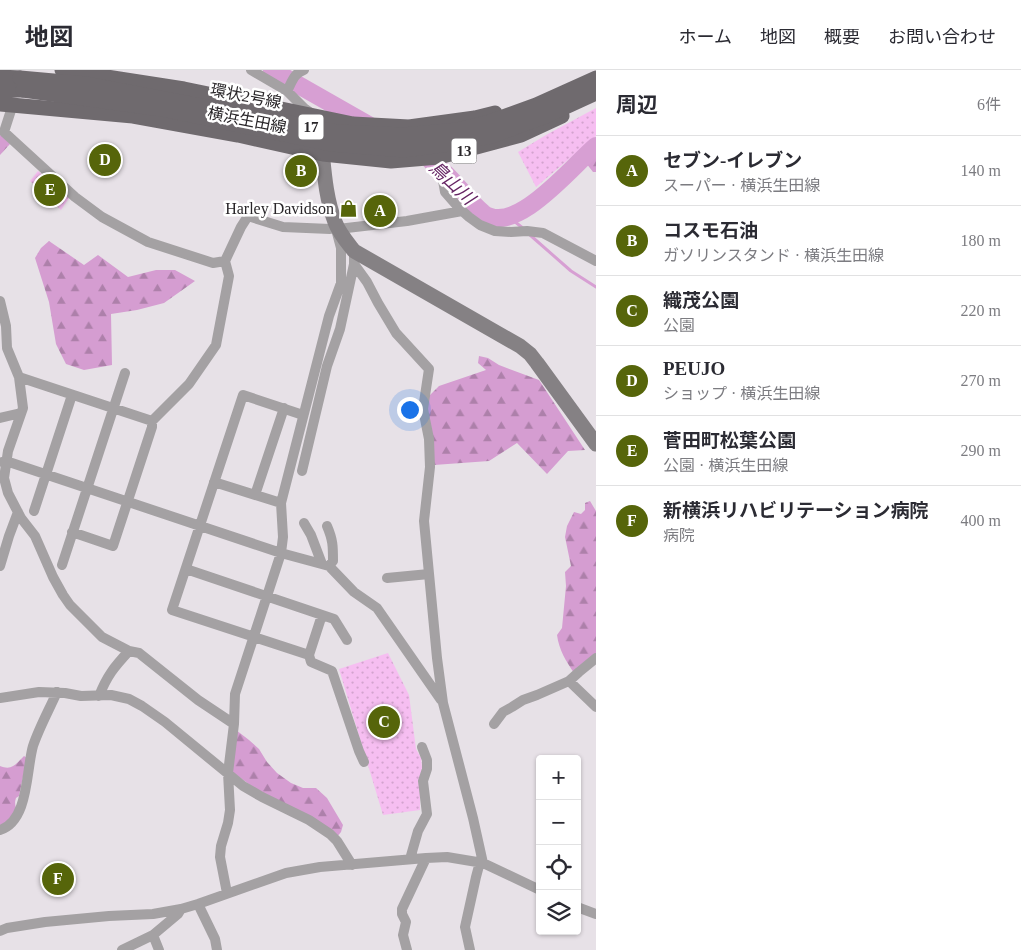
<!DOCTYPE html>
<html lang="ja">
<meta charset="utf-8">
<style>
body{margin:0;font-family:"Times New Roman","Noto Sans JP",serif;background:#f2f2f3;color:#2b2b33}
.controls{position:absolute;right:15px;bottom:15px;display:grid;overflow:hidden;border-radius:5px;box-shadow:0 1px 4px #0004}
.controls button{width:45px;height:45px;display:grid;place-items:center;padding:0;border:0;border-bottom:1px solid #e1e1e2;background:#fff;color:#2b2b33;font:25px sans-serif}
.you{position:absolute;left:409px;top:339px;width:18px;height:18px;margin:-12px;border:4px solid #fff;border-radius:50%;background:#1a73e8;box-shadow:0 0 0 8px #1a73e833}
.badge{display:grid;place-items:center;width:32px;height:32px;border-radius:50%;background:#56650a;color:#fff;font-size:16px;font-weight:700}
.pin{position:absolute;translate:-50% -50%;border:2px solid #fff;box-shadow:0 1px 5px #0006}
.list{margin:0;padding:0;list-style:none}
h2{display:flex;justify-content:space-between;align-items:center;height:65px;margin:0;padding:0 20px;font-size:21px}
h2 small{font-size:16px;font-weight:400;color:#7c7c81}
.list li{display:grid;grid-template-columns:32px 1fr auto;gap:15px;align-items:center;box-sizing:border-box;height:70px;padding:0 20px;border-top:1px solid #e1e1e2}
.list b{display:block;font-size:19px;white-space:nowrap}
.list p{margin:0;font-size:16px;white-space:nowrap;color:#7c7c81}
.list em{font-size:16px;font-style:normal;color:#7c7c81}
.icon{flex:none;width:28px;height:28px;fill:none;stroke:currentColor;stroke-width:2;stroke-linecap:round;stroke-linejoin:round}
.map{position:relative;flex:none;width:596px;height:880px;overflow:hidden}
header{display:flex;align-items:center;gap:30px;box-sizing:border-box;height:70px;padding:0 25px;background:#fff;border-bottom:1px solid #e1e1e2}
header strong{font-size:24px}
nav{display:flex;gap:28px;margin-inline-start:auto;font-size:18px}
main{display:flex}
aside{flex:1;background:#fff}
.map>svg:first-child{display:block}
</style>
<header>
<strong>地図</strong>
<nav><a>ホーム</a><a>地図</a><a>概要</a><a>お問い合わせ</a></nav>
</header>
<main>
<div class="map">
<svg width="596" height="880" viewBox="0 0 596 880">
<defs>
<pattern id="forest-firs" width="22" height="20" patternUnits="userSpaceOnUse" patternTransform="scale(1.25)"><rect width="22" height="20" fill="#d59dd1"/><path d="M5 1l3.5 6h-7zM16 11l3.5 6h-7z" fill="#ad80aa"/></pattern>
<pattern id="park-dots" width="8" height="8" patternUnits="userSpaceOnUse" patternTransform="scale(1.25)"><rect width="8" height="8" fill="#f6bef1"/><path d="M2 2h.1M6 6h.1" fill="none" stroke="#d3a3cf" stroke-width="1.8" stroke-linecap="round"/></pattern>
</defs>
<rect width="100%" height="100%" fill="#e7e1e7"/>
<path fill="url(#forest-firs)" d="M0,65L2,66L10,74L0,85Z
M596,84V102H593L586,93Z
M49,171L84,195L98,185L128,207L156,200H175L195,211L164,233L137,240L111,244L112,295L84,300L66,294L56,274L49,232L35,188L41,178Z
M479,286L488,288L499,295L539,310L585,380L568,381L547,404L517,373L489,391L434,395L426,329L439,316L486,300L478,293Z
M590,431L596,441V585L574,603C566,591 559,580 557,565L562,558L566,516L565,502L571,496L565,467L567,456L574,442L581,444L585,440V433Z
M236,660L249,670L259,679L267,692L277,703L291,713L303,718H316L327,728L343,755L341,762L337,767L264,725L231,701Z
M24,686L27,688L19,726L16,728C14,734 16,735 16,741C15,748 5,753 0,756V696C12,701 16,694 24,686Z"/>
<path fill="url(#park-dots)" d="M596,38V66L536,117L518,82L546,65Z
M38,101L69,128L61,140L30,111Z
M388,583L409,625L416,679L421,688L422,698L420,706V740L383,745L339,599Z"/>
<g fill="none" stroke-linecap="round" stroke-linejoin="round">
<path stroke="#d79fd3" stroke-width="3" d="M509,147L524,159
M530,165L571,201L596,217"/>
<path stroke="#d79fd3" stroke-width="18" d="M272,0L374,58
M431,91C450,104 465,128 483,143C515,168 574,94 596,76"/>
<path stroke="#a4a1a3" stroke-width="10" d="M251,0L287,21L304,38L311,43
M287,21C292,12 294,3 304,0
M13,34L4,62L75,127L102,147L148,172L213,193L225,191L241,157L248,146L283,157L330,159L335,153
M438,82L445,122L459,138L469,147L480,155L495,161L511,162L527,161L543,163L596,191
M338,159L407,151L462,141
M354,181V194L367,212L378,233L396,263L429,299L423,339L429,369L430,397L424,451L437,588L443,633L473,748L483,793
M0,231L6,256L7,278L19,307L23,338L8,381L4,408L8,423L21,448L35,466L53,507L63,525L70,535L102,567L129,581L139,583L198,630L234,654
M19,307L152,351
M303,345L243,325L172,540L309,585L322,545
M0,348L21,343
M2,392L6,391L281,483L329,496L354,522L377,538L441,630
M302,401L327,296L340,259L354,194
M214,412L281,433
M255,425L284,338
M34,441L72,325
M304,453L311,465L322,494
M327,456C333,470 333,476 333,491L329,496
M72,462L113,476L152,357V351L189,314L216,275L229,206L225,191
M62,495L125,303
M0,496L9,466L18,442
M186,499L334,549L347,570
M387,508L429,504
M309,585L311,592L332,601L359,681L364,692
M569,611L596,637
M99,626C107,606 114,597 129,581
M0,628L39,622L65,623L81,626L111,625L129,629L142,636L165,652L243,716L262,727L309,750L330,764L337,771L352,795
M494,654L503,642L512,637L523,630L537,625L569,611L579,602L596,588
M0,760C29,751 26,700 33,676C39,658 49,640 57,622
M410,789L418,761L427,744L423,711L427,699V690L422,677
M227,823L220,787L221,776L228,753L230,740L228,703L234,654L235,624L281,483L283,467L281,433L329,246L341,213V178L337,163
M198,834L215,869L217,880
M577,837L596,844
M0,861L7,858L45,852L109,846L153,844L181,839L198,834L286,803L320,797L426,788L447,787L483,793L540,820
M153,865L159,880
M122,880L153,865L178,844L181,839
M407,880L403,865L406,852L402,844V839L426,788
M470,880L465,857L476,807L480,792"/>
<path stroke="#858184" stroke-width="15" d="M321,71C324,98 325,126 335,152C339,163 347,172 354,181L520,276L530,284L537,293L596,374"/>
<path stroke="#6f6a6e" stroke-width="15" d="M62,0L184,19L353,54L409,57L475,48L495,43
M0,7L20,8
M0,20H23
M0,34L133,46L238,65L323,84L391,91L439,87L521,65L562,46"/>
<path stroke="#6f6a6e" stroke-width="15" d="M20,8L87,14L338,62L404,65L457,60L489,52L536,35L596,8
M23,20L161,39L331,74L404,80L457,73L492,66L546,46L596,23"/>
</g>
<defs>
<symbol id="shop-bare" viewBox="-9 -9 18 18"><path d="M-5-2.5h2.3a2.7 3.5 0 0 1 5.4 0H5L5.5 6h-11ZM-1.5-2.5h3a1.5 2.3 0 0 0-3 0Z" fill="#56650a" stroke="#fff" stroke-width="2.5" paint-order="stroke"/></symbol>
</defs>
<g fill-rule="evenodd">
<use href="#shop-bare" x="336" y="126" width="25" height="25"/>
</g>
<g text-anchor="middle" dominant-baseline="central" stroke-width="5" stroke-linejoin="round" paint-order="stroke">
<g fill="#fff" stroke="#696769" stroke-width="1">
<rect x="298.5" y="44.5" width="25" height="25" rx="4"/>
<rect x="451.5" y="68.5" width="25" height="25" rx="4"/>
</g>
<g font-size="15" font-weight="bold" fill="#292629">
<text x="311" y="57">17</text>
<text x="464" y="81">13</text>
</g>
<g font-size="16" fill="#292629" stroke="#fff">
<text transform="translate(246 26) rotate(11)">環状2号線</text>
<text transform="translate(247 50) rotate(11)">横浜生田線</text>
</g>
<g font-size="16" fill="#292629" stroke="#fff" text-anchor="end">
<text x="334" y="138">Harley Davidson</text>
</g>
<g font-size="18" font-style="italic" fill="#652463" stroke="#fff">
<text transform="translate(452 113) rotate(43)">鳥山川</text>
</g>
</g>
</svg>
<div class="controls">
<button>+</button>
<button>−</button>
<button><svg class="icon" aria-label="locate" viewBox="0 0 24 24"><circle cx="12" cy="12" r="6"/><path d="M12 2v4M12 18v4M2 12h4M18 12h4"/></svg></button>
<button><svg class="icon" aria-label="layers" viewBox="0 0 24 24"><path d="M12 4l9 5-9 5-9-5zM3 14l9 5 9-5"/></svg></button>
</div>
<div class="you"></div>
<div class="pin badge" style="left:380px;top:141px">A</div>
<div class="pin badge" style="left:301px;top:101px">B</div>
<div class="pin badge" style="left:384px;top:652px">C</div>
<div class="pin badge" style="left:105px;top:90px">D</div>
<div class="pin badge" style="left:50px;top:120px">E</div>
<div class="pin badge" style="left:58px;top:809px">F</div>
</div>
<aside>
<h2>周辺<small>6件</small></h2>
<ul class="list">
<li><span class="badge">A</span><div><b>セブン-イレブン</b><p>スーパー · 横浜生田線</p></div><em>140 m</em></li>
<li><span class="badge">B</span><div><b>コスモ石油</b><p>ガソリンスタンド · 横浜生田線</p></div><em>180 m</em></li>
<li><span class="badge">C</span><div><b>織茂公園</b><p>公園</p></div><em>220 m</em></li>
<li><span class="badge">D</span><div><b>PEUJO</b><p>ショップ · 横浜生田線</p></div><em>270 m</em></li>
<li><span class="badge">E</span><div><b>菅田町松葉公園</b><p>公園 · 横浜生田線</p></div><em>290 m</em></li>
<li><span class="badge">F</span><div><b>新横浜リハビリテーション病院</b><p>病院</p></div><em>400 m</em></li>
</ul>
</aside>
</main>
